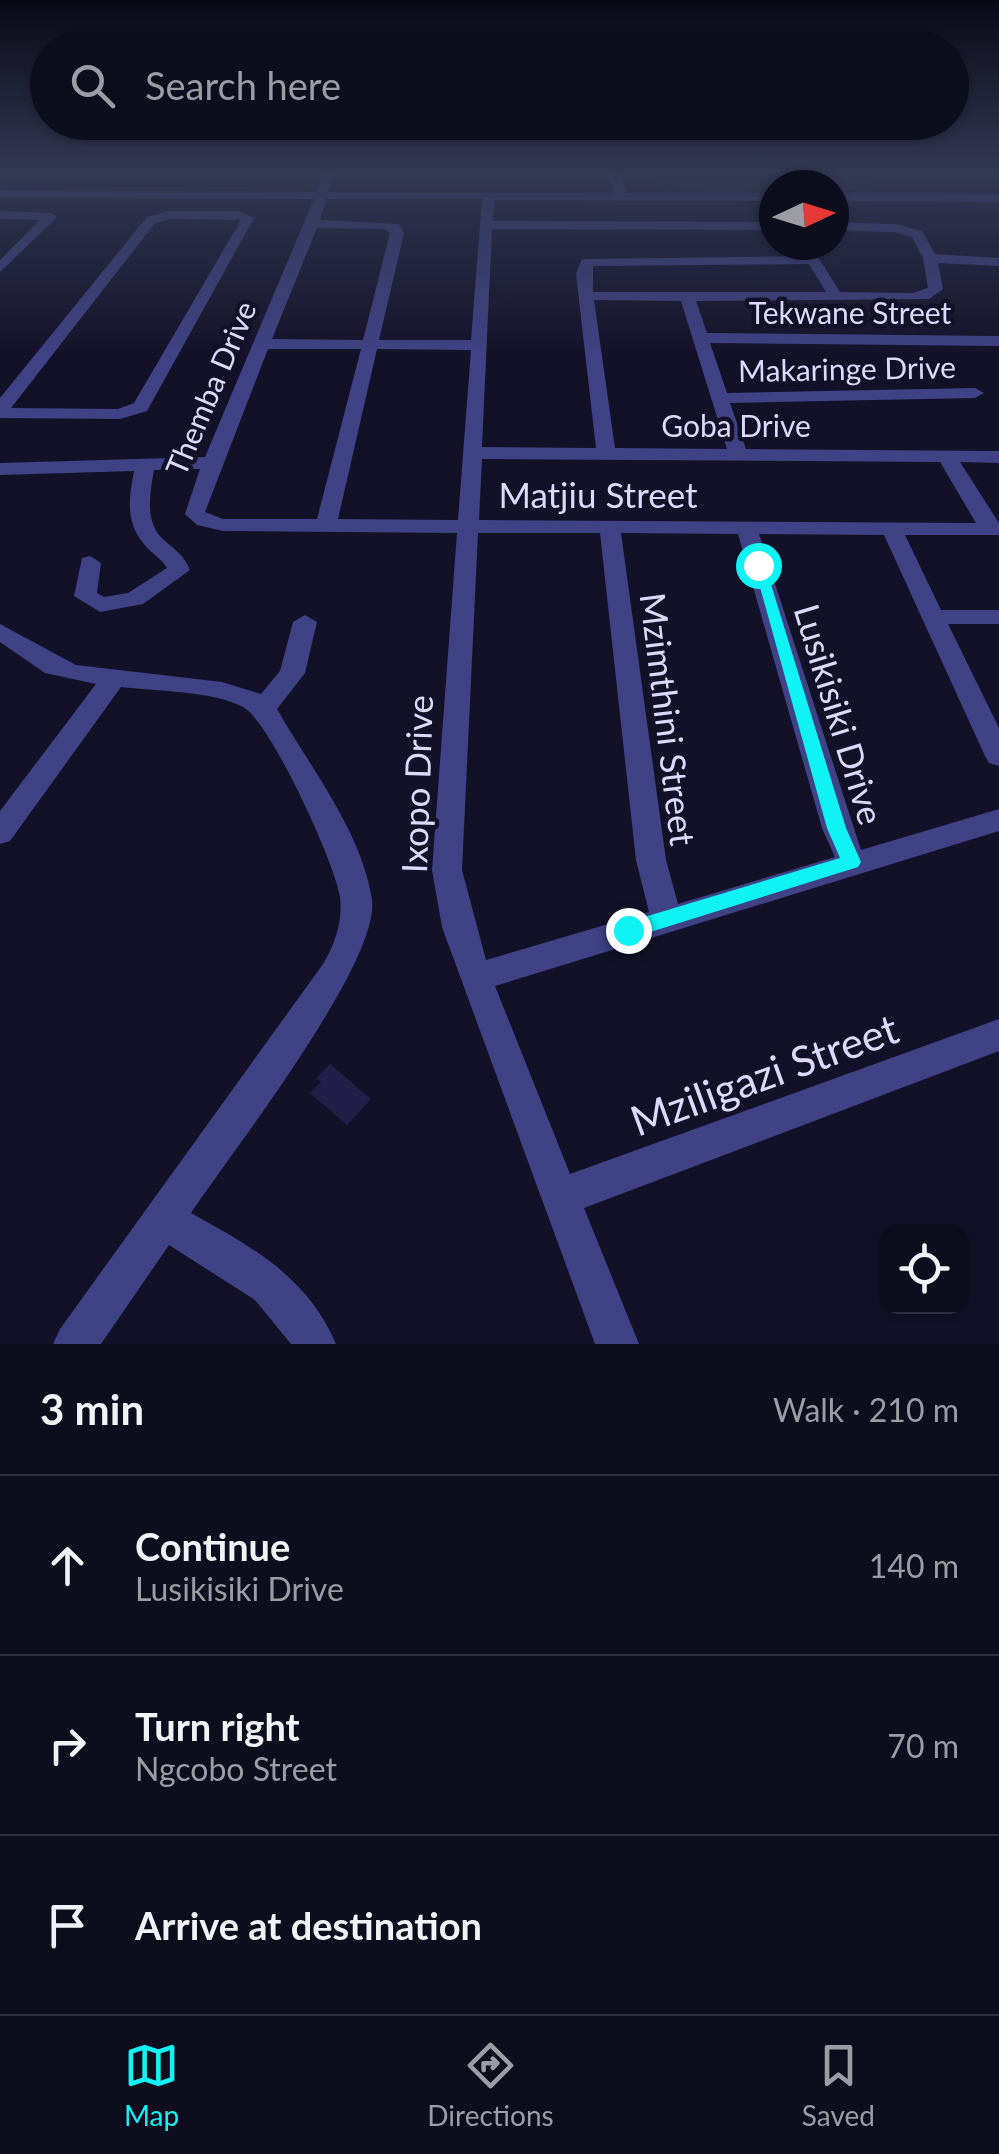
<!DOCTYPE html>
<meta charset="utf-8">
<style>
body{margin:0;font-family:Lato,sans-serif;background:#1c1b2b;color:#f1f3f6}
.controls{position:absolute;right:30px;bottom:30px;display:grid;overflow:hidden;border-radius:20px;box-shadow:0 2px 8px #0004}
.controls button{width:90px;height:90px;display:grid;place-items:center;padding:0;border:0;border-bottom:2px solid #2e2d3c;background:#0e0d1e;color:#f1f3f6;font:50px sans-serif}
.compass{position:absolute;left:759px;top:170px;width:90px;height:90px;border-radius:50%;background:#0e0d1e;box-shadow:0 2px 8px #0004;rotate:86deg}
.stop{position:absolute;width:30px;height:30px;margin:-22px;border:8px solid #0ff3f5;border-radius:50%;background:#fff}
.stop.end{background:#0ff3f5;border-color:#fff;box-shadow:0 2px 10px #0008}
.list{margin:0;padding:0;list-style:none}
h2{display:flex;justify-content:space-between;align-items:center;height:130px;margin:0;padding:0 40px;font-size:42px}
h2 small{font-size:32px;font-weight:400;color:#9b9ca4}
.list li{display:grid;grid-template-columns:65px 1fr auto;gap:30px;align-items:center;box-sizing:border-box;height:180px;padding:0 40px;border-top:2px solid #2e2d3c}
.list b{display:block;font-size:38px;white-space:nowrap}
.list p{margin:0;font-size:32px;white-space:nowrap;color:#9b9ca4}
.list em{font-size:32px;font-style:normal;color:#9b9ca4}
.icon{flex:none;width:55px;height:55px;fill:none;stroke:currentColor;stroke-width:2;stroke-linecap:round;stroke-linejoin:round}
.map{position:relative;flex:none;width:999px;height:1344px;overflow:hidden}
.search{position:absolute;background:#0e0d1e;box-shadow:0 2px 8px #0004;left:30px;right:30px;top:30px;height:110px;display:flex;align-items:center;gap:25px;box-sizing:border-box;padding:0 35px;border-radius:55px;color:#9b9ca4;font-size:38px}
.sheet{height:670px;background:#0e0d1e}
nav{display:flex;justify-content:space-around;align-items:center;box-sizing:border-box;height:140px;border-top:2px solid #2e2d3c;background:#0e0d1e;font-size:28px;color:#9b9ca4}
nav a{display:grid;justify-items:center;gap:5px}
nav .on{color:#0ff3f5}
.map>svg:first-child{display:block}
</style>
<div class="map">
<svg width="999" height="1344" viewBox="0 0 999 1344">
<rect width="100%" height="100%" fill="#131128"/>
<path fill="#15322e" d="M636,171H878L882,177C869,192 852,190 834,191V185H774V191C739,191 660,199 636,171Z"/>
<path fill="#231e48" d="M330,1064L371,1099L347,1125L310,1093L321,1082L316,1078Z"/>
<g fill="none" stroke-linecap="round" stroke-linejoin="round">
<path fill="#3f4285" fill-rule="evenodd" d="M324,171H335L328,192L614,193L608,171H619L626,193H774V201L494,200L493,221L774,222V230L492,229L482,447L596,448L576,274L582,259L813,256L818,257L840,292L913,293L928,288L923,258L912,237L894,232L834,230V222L895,224L922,231L935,254L999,258V266L938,263L943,289L929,299L696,301L707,333L999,336V346L710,343L727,393L975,388L984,393L975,398L730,403L746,449L999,451V463L960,462L999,523V535H905L941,610H999V624H948L999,728V766L989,763L985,756L884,535L759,534L861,850L999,809V831L495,986L570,1174L999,1019V1051L584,1208L639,1344H595L442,927L432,870L457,533L223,531L197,525L185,514L200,469L154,470C150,493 144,523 164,540C175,550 184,555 190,570L143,604L100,612L74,596L82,558L90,556L101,563L97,593L104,597L128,593L167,568C161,558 151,553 144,544C125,522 129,497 134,471L0,475V463L205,457L314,199L0,198V190L316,192ZM326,199H482L471,340H379L404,233L399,224L320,220ZM317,228L384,229L390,233L363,340L272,339ZM809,264L826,292H593V266ZM594,300L681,301L727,449L615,448ZM268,349H361L317,519H223L205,512ZM377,349L471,350L458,520L338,519ZM482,459L940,462L976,523L479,520ZM478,533H600L636,860L649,912L486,960L462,870ZM621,533L738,534L822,828L835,857L678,904L666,860Z
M834,193L999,194V202L834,201Z
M0,211L51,213L57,217L0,272V260L40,220L0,219Z
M169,211H238L254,218L147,411L120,419L0,418V398L147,217ZM170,219L241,220L134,403L118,409L11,408L155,223Z
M305,615L317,622L305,673L277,709C310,767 362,832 372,900C380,963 231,1153 191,1213C252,1247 307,1276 336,1344H291L255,1300L169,1245L101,1344H53L60,1329L323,964C335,944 343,921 340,897C335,863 270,721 243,707C214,691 154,691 121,687L10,841L0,844V811L96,684L45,673L0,642V624L76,665L222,682L261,694L280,671L293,622Z"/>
</g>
<linearGradient id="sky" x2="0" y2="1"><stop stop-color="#0a0916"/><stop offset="0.48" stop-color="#333853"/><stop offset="1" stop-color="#333853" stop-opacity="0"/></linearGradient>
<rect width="999" height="359" fill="url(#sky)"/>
<path fill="#0ff3f5" d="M753,562L765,565L846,828L861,862L858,867L628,939L621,936L618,930L621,924L840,858L827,828Z"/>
<g text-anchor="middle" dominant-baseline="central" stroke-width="9" stroke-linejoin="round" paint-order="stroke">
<g font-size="30" fill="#dbdafd" stroke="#131128">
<text x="850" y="312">Tekwane Street</text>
<text transform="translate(847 368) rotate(-1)">Makaringe Drive</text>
<text transform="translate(210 388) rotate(-67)">Themba Drive</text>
<text x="736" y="425">Goba Drive</text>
</g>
<g font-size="35" fill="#dbdafd" stroke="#131128">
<text x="598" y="494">Matjiu Street</text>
<text transform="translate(840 714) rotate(73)">Lusikisiki Drive</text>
<text transform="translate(669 719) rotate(83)">Mzimthini Street</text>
<text transform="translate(416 784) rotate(-88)">Ixopo Drive</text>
</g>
<g font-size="42" fill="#dbdafd" stroke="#131128">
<text transform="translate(764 1074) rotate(-20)">Mziligazi Street</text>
</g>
</g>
</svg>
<div class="controls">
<button><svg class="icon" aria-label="locate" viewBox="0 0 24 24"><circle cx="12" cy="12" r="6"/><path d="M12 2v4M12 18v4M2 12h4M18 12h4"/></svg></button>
</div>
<svg class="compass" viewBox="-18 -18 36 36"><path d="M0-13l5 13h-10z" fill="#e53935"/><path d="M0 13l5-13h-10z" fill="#9b9ca4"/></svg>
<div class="stop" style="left:758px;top:565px"></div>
<div class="stop end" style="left:628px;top:930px"></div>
<div class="search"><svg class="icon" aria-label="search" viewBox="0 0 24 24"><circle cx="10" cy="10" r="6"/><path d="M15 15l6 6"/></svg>Search here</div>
</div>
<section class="sheet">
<h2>3 min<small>Walk · 210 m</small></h2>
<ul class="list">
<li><svg class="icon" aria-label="ahead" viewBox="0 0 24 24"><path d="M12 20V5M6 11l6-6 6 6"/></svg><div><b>Continue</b><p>Lusikisiki Drive</p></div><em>140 m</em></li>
<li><svg class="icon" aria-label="right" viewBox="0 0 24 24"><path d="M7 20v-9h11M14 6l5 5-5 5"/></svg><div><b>Turn right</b><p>Ngcobo Street</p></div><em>70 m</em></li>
<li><svg class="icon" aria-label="arrive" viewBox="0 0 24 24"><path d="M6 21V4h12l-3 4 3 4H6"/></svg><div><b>Arrive at destination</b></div></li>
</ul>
</section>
<nav>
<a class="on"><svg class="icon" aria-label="map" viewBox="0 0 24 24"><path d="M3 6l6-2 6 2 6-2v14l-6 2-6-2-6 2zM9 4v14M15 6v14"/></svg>Map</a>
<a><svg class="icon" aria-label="directions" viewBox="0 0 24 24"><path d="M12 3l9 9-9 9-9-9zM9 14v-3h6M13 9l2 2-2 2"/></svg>Directions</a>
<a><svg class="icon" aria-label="saved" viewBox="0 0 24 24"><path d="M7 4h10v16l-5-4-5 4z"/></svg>Saved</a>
</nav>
